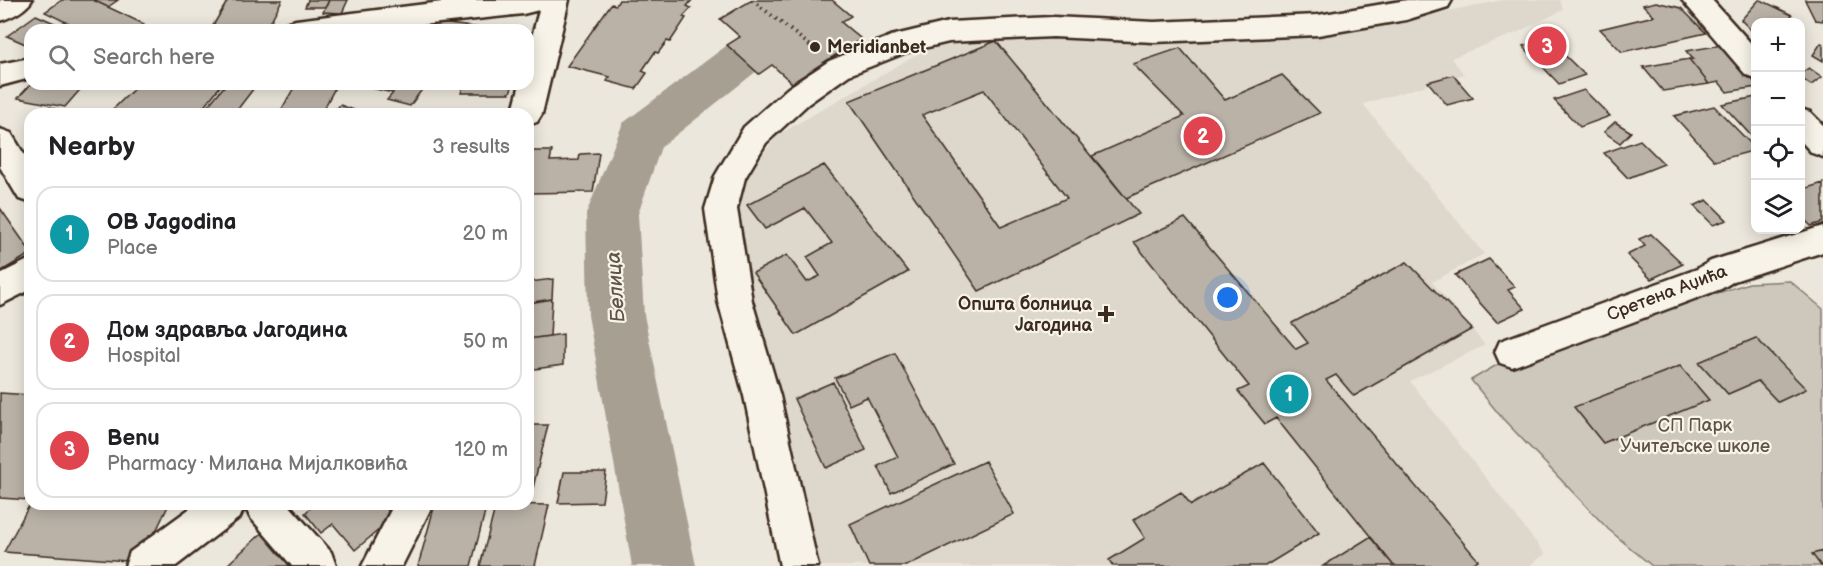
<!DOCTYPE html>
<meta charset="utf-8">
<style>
body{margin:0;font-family:"Balsamiq Sans",sans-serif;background:#f2f2f2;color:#202124}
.controls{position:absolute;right:18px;top:18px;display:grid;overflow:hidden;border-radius:12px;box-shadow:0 3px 15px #0003}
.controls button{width:54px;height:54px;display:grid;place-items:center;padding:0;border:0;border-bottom:2px solid #e0e0e0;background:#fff;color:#202124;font:30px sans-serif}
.you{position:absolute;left:1228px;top:298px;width:21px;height:21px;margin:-15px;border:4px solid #fff;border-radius:50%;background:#1a73e8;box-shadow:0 0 0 9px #1a73e833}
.badge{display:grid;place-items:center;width:39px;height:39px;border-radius:50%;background:#ea580c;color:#fff;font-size:20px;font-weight:700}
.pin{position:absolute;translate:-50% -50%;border:3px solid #fff;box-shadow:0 2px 6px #0006}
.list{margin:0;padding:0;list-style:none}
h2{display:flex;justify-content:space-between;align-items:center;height:78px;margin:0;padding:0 24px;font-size:26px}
h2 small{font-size:20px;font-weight:400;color:#757577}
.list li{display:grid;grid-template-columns:39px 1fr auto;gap:18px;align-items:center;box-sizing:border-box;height:96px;margin:0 12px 12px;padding:0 12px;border:2px solid #e0e0e0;border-radius:18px}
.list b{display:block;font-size:22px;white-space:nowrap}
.list p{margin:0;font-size:20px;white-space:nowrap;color:#757577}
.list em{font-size:20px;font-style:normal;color:#757577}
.icon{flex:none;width:33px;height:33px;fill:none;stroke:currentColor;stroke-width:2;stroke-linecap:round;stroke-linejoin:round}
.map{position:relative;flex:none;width:1823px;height:566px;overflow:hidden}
.search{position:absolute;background:#fff;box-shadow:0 3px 15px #0003;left:24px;top:24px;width:510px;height:66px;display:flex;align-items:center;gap:15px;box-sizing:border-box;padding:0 21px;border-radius:18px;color:#757577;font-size:22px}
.panel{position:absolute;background:#fff;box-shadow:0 3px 15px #0003;left:24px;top:108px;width:510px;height:402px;border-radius:18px}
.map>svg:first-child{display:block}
</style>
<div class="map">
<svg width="1823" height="566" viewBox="0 0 1823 566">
<rect width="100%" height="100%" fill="#ece7dc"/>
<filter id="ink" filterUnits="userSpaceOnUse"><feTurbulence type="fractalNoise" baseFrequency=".0167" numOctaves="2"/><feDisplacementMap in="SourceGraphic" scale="12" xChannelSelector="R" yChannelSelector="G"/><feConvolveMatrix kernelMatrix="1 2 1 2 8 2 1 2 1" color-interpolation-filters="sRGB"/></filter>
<g filter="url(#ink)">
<path fill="#ddd7cc" d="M1503,0H1560L1563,10L1516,33L1451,58L1464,74L1363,104L1484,254L1432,282L1485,345L1410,381L1545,554L1529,566H821L766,353L738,265L735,221L742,181L778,135L921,52L1000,33L1096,40H1240L1333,34Z"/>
<path fill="#cec8bc" stroke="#84796d" stroke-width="1.5" d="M1790,281L1823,309V566H1652L1608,529L1503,419L1471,380L1502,362L1749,283Z"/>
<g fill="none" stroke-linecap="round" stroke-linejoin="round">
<path fill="#a89f93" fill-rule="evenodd" d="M742,41L758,46L765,58L758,70L661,147L638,214L644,315L696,566H632L588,315L586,214L623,123L726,46Z"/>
</g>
<path fill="#bab2a7" stroke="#3b2a1e" stroke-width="1.5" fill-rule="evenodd" d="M62,0H93L144,24L136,30H82L45,12Z
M93,0H118L108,7Z
M228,0H282L268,26L211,29Z
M308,0H329L326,7H305Z
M329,0H348L342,13L323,12Z
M619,0H692L687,6L691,8L683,17L686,18L670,42L667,41L658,53L655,52L642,71L647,73L636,89L607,81L610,77L567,66L611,4L616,5Z
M752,0H832L851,16L841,22L861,39L792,83L772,65L759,74L727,45L740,37L720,19Z
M1759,0H1761L1792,15L1786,22H1756V35L1741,20Z
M1805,0H1823V21L1815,20Z
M1656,2L1681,8L1706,33L1622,52L1600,29L1654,16L1643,5Z
M36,15L68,29L30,30V46L7,36Z
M424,21L481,28L418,30Z
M1548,39L1585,75L1559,84L1523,46Z
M996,41L1139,214L979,291L849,101ZM984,90L1067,198L1001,227L922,115Z
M1821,43L1823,44V61L1813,55Z
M1722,45L1756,84V87L1727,92L1719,82L1709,84L1689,59H1693L1686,51Z
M1180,48L1225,100L1282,75L1320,113L1126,198L1092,156L1184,116L1133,64Z
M1689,59L1709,84L1663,91L1643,67Z
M1809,68L1822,77L1811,85L1800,78V74Z
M1453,75L1473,98L1447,105L1428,82Z
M31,84H85L65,107L18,98Z
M139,84H222L198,114H108Z
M226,84H257L234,114H201Z
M296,84H337L321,114H279Z
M354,84H426L410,106L387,100L393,93Z
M464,84H513L510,93H461Z
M1584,90L1610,116L1580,127L1554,100Z
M1756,97V141L1722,104Z
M340,105L365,114H332Z
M1714,106L1756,149V150L1715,161L1674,116Z
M50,107L67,114H40Z
M1615,122L1631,132L1620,143L1604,132Z
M1640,140L1664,164L1628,178L1604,153Z
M528,151H552L550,161L579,160L580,154L599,153L593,192L528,193Z
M824,165L908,272L796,335L753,273L787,255L807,282L820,276L807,257L832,243L805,208L765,229L747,205Z
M1823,183V222L1811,226L1800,215V190Z
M1707,200L1727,220L1713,225L1694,206Z
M0,208L30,251V254L0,272Z
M1185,218L1296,349L1308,343L1292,323L1407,262L1472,329L1354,396L1336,375L1326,380L1478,560L1469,566H1394L1276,418L1265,424L1238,391L1249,386L1134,242Z
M1651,234L1683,264L1651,279L1627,255L1645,246L1639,239Z
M1489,259L1515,287L1508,290L1525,309L1497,322L1455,275Z
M528,266H531L530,282L553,279L552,299L528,303Z
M552,299L550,336L528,339V303Z
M563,334V365L528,370V339Z
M1756,338L1806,389L1778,402L1758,381L1728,394L1699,362Z
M895,353L954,464L891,493L878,466L898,457L867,397L849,405L835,378Z
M1680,366L1709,400L1603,443L1574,407Z
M833,382L866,450L826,468L794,399Z
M0,393L30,395V500L0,498Z
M528,425H548L533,488H528Z
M985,461L1014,514L906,566H869L850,524Z
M1264,463L1319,533L1265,566H1113L1109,560L1145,538L1133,520L1181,492L1191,505Z
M564,472H606L602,502L558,503Z
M30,504H169L141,562L4,552Z
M315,504H406L405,507L384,506L394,517L355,550L333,524L321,533L305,513Z
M435,504H487L471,566H418Z
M496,504L549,505L535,566H480Z
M262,533L297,566H226Z
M1370,537L1394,566H1323Z
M1823,551V566H1821L1812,554Z"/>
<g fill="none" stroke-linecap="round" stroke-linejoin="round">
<defs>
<path id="minor" d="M0,0H32C25,11 12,17 0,21Z
M458,0H569L542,114L537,122L528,125V114H512L520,84H528V52L539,10L523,14L374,30H282L286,23L296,20Z
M1407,0H1452L1448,7L1406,20L1318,35L1154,42L1053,37L949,42L907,52L849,75L808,104L766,143L745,178L737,209L752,301L780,396L818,566H780L744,396L718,301L705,209L715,176L744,127L788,88L829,61L891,36L949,22L1053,17L1154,22L1318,15Z
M1682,0H1712L1756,49V78L1746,75Z
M30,58V78L0,86V64Z
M1800,109L1810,112L1823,125V157L1812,153L1800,140Z
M0,129L11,133L30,164V202L19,199L0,167Z
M1823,226V252L1734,281L1721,289L1512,367L1500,363L1495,352L1500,341L1697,269L1711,261Z
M30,259V290L0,305V274Z
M196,504H288L331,552L336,566H292L250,517L245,506L240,517L176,566H125L130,552Z
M394,504H433L402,566H362Z"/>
</defs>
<use href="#minor" stroke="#3b2a1e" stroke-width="5"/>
<path stroke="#3b2a1e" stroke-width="4" stroke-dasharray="1.5 4.5" stroke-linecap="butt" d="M752,0L817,51"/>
<use href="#minor" fill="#f7f3e8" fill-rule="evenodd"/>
</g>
</g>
<g fill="#3b2a1e" stroke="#f7f3e8" stroke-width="2">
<circle cx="815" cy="47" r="6"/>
<path d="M1103 305h6v6h6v6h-6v6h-6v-6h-6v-6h6z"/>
</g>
<g text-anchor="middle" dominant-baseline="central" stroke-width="4.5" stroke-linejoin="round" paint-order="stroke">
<g font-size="18" font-weight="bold" fill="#3b2a1e" stroke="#f7f3e8" text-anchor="start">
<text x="827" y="47">Meridianbet</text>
<text x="1092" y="304" text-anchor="end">Општа болница<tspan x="1092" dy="21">Јагодина</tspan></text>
</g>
<g font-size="18" fill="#3b2a1e" stroke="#f7f3e8">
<text transform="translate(1667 293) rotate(-21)">Сретена Аџића</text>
</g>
<g font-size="18" fill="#605246" stroke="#f7f3e8">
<text x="1695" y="425">СП Парк<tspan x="1695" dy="21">Учитељске школе</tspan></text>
</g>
<g font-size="20" font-style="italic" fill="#615347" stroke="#f7f3e8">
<text transform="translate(616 287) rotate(-94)">Белица</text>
</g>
</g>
</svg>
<div class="controls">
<button>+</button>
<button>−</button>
<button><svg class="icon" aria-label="locate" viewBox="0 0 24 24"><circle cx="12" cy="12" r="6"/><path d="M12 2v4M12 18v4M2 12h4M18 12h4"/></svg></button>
<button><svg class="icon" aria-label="layers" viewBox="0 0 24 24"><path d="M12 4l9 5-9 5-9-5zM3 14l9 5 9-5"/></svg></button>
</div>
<div class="you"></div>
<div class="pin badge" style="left:1289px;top:394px;background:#0f9aa8">1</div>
<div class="pin badge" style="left:1203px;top:136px;background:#e0444e">2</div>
<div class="pin badge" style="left:1547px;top:46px;background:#e0444e">3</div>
<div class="search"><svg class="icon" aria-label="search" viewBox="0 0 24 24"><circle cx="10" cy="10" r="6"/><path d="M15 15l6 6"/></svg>Search here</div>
<section class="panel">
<h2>Nearby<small>3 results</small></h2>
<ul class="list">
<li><span class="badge" style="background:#0f9aa8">1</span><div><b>OB Jagodina</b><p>Place</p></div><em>20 m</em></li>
<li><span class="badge" style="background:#e0444e">2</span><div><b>Дом здравља Јагодина</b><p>Hospital</p></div><em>50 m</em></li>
<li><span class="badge" style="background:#e0444e">3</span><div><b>Benu</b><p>Pharmacy · Милана Мијалковића</p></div><em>120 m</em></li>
</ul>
</section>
</div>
